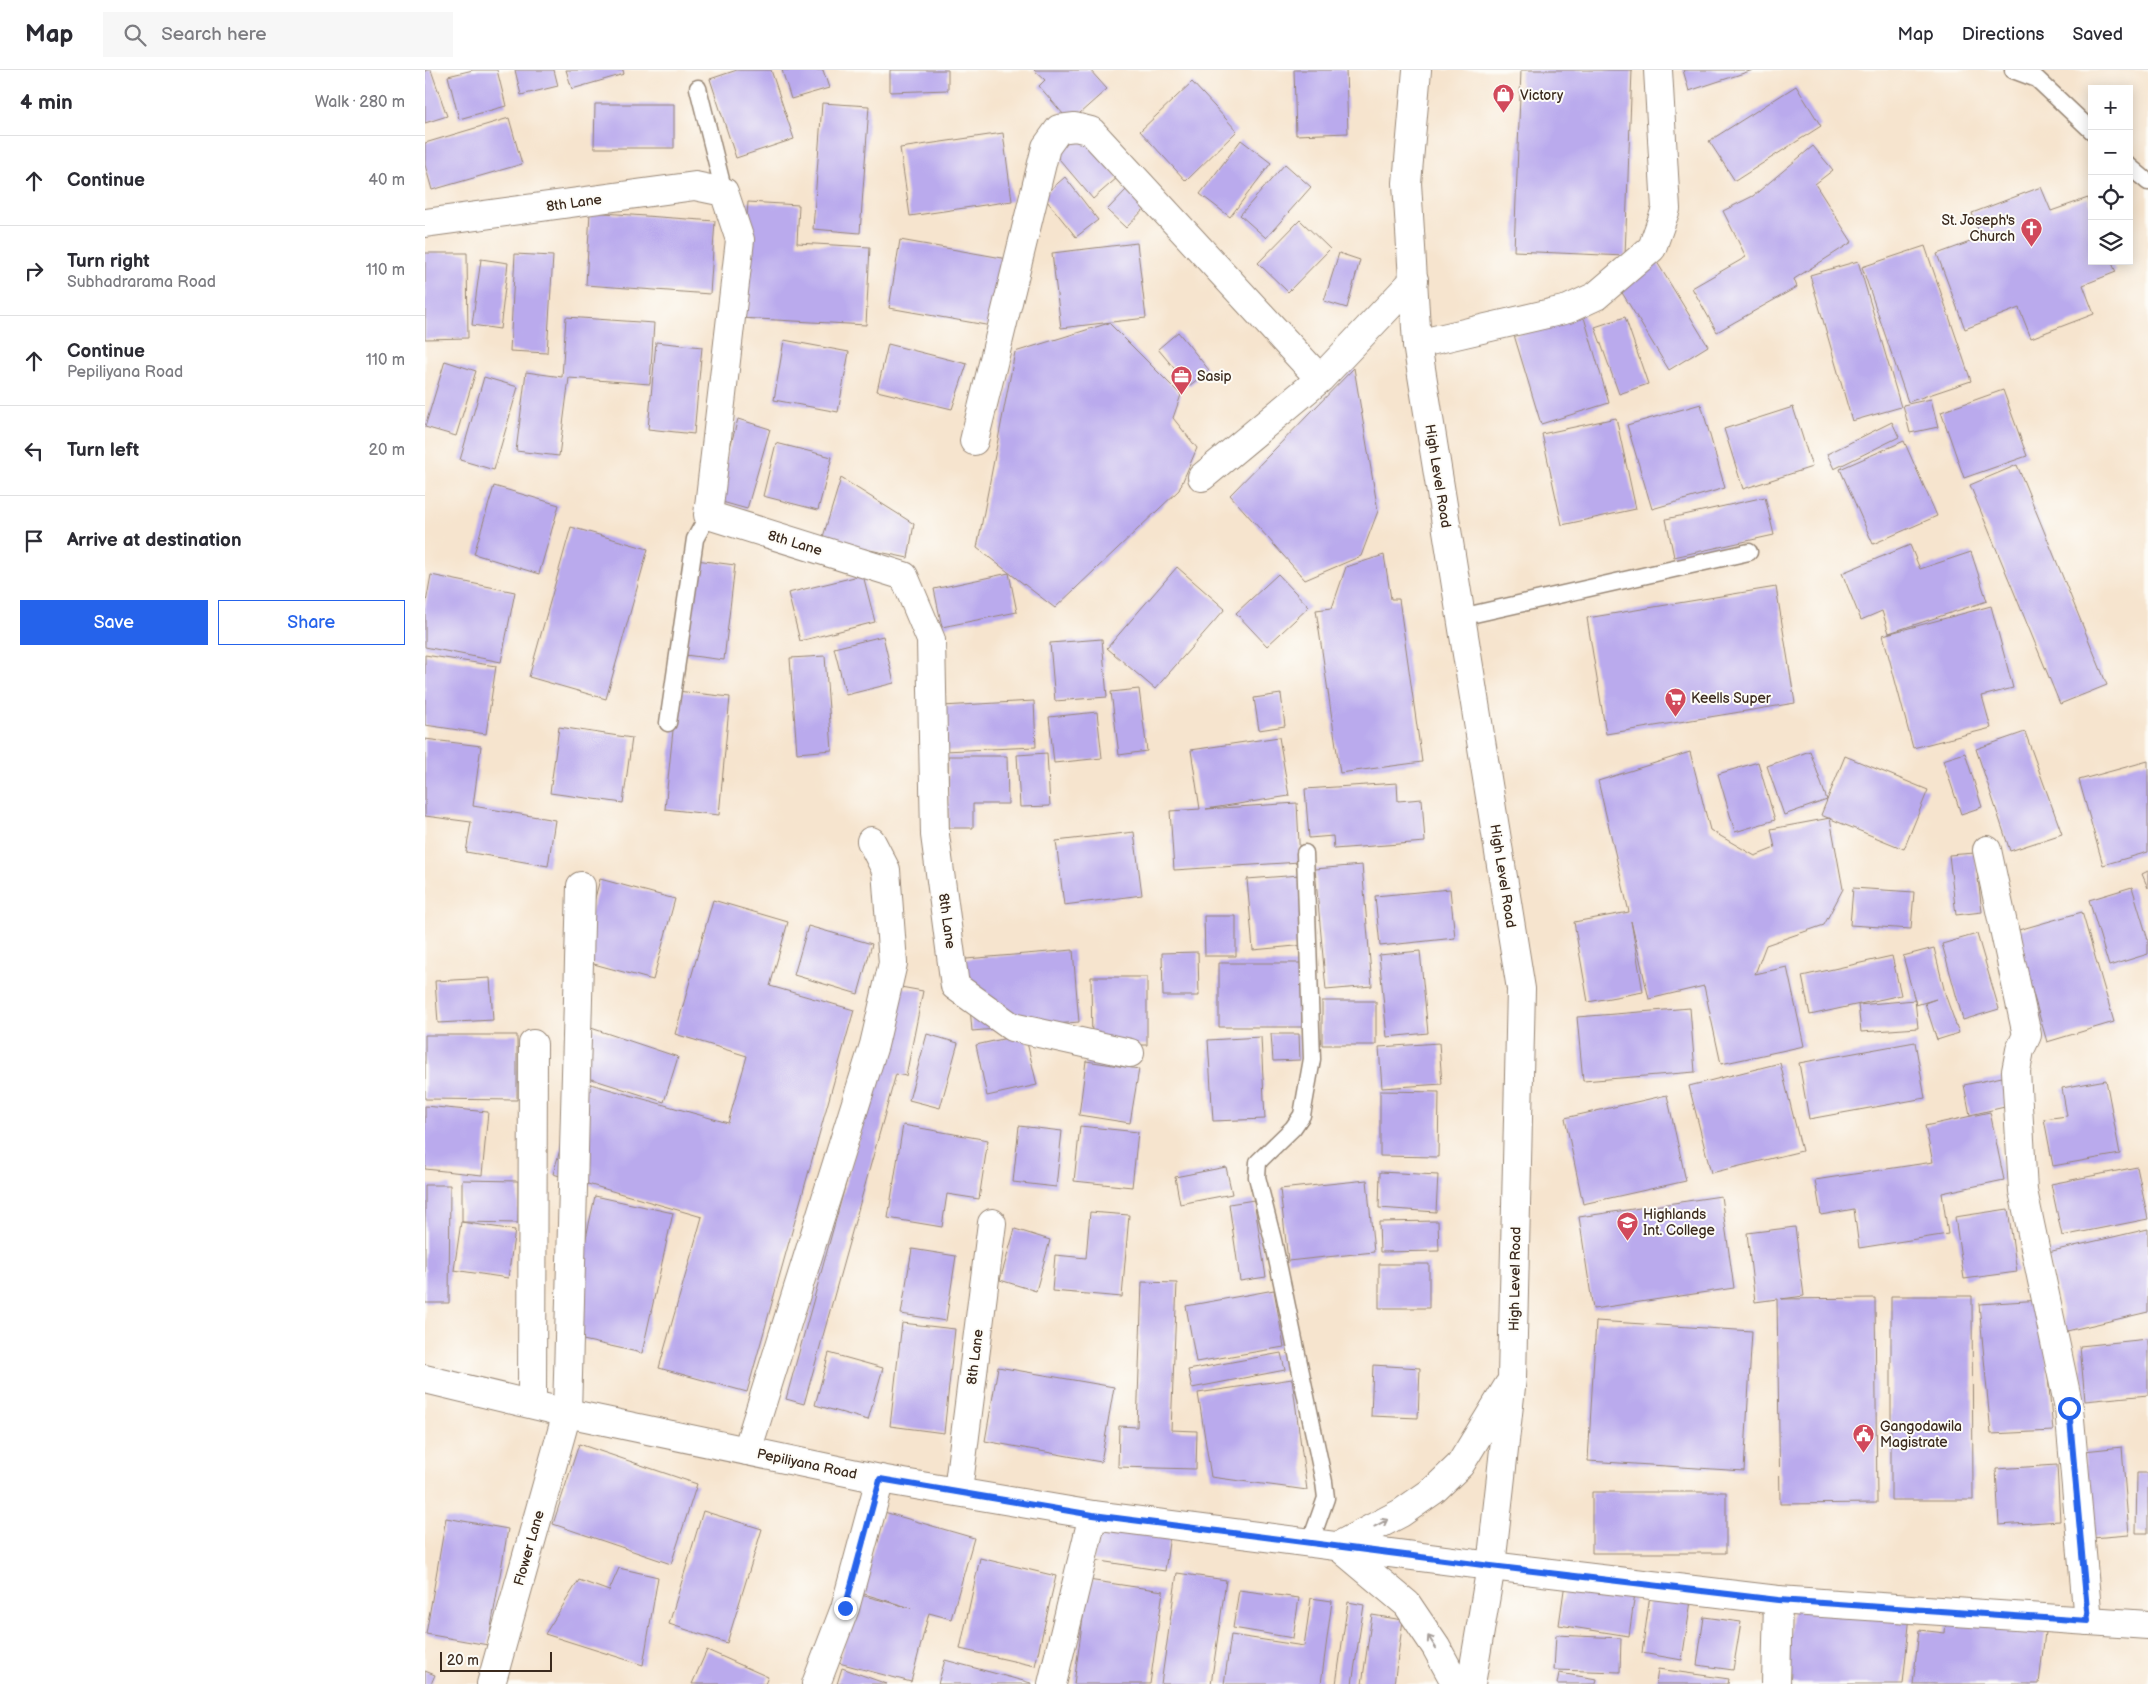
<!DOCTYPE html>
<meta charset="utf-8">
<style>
body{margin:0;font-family:"Balsamiq Sans",sans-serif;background:#f7f7f7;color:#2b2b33}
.controls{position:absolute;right:15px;top:15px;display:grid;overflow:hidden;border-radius:0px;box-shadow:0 2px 12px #0003}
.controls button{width:45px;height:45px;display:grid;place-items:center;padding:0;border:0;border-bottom:1px solid #e1e1e2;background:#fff;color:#2b2b33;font:25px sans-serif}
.scale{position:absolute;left:15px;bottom:12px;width:112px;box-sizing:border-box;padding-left:5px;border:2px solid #3b2a1e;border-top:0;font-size:14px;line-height:18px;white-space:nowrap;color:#3b2a1e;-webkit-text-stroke:4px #fdfcf7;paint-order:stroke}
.stop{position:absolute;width:15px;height:15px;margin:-11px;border:4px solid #2563eb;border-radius:50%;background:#fff}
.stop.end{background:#2563eb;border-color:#fff;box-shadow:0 1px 5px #0008}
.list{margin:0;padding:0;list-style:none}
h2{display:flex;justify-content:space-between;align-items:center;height:65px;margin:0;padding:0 20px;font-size:21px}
h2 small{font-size:16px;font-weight:400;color:#7c7c81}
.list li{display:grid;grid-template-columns:32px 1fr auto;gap:15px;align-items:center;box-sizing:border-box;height:90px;padding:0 20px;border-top:1px solid #e1e1e2}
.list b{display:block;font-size:19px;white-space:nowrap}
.list p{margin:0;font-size:16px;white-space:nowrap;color:#7c7c81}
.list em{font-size:16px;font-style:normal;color:#7c7c81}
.actions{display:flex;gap:10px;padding:15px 20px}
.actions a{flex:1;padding:11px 0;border:1px solid #2563eb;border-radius:0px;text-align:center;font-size:18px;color:#2563eb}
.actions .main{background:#2563eb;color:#fff}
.icon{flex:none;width:28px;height:28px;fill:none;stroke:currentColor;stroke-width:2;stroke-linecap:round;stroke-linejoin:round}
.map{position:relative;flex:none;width:1723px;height:1614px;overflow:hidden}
header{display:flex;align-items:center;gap:30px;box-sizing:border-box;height:70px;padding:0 25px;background:#fff;border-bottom:1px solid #e1e1e2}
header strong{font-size:24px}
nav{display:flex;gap:28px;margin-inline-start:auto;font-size:18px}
.search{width:350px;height:45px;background:#f7f7f7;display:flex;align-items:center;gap:12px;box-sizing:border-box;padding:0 18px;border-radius:0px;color:#7c7c81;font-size:19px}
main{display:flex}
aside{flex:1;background:#fff}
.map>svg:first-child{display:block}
</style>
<header>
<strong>Map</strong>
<div class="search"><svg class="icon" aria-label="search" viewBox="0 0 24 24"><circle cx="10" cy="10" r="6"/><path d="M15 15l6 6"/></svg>Search here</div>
<nav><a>Map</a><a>Directions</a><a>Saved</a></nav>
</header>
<main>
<aside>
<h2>4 min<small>Walk · 280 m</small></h2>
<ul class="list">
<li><svg class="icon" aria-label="ahead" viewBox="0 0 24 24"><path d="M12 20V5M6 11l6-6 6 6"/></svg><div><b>Continue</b></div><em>40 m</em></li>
<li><svg class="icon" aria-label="right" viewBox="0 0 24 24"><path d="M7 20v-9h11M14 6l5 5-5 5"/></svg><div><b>Turn right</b><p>Subhadrarama Road</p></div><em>110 m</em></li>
<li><svg class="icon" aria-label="ahead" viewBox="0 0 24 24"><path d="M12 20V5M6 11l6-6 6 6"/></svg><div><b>Continue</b><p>Pepiliyana Road</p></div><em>110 m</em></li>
<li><svg class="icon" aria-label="left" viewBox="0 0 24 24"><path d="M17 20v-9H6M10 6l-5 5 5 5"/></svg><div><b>Turn left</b></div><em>20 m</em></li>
<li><svg class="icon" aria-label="arrive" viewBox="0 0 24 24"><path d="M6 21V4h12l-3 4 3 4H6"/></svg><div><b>Arrive at destination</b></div></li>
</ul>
<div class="actions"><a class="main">Save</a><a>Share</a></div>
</aside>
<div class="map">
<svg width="1723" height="1614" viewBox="0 0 1723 1614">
<rect width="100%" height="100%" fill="#fdfcf7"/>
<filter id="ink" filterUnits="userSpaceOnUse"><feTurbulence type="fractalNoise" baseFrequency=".02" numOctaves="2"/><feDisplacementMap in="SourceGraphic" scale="10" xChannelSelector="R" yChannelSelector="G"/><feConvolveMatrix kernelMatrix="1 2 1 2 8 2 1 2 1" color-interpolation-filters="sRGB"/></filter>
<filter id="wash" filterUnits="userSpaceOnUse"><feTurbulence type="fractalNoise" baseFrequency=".0096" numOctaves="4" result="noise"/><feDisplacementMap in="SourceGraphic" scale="20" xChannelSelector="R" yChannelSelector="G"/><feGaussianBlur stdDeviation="1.12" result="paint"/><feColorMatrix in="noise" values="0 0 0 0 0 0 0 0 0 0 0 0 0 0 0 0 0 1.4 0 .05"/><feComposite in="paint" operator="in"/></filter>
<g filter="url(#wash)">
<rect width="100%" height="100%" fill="#f6e4ce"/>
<g id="blocks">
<path fill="#baaaed" d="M0,0H6L22,46L0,53Z
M48,0H72L81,36L34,49L23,6Z
M90,0H129L133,16L96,25Z
M141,0H198L199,4L147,19Z
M312,0H346L369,69L311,88L285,9Z
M357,0H398L404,18L366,29Z
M465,0H523V20L465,22Z
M609,0H665L682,19L645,52L614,16L620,10Z
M869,0H921L923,63L871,65Z
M1096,0H1207L1200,186L1089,181Z
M1258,0H1328L1264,21Z
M767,12L812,61L761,111L715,61Z
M1371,16L1396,56L1310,111L1284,71Z
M397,33L444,36L435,163L388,159Z
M170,34H249V78H169Z
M84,48L97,94L7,120L0,95V73Z
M654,61L693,107L668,129L629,83Z
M578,63L587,131L485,146L475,78Z
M816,70L846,93L805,147L775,124Z
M1388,76L1408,100L1390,114L1427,172L1369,209L1372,217L1292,262L1267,218L1321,187L1298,141L1328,126Z
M860,94L886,117L841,168L815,145Z
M640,107L673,150L651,167L618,126Z
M1616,117L1626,141L1663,128L1667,139V191H1686L1691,202L1658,215L1669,244L1606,268L1594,238L1540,259L1512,184L1556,168L1547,143Z
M702,119L721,137L701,158L682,140Z
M323,132L374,135L372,173L445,177L441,255L315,248Z
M165,142L290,151L285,224L161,215Z
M875,150L905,179L863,222L833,193Z
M475,170L583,189L572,257L464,238Z
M712,173L721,248L636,258L627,183Z
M1500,176L1546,311L1483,332L1437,197Z
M0,183H42L43,268L0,269Z
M914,183L935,190L922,238L899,231Z
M90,184L128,186L122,283L85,281Z
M56,189L83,193L75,259L47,255Z
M1433,191L1476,337L1427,351L1385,205Z
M1232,192L1283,276L1244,300L1193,216Z
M1158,244L1184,333L1116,354L1089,265Z
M141,247L229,253L225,314L144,308L134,386L91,381L101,302L137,307Z
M1200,247L1223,314L1194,324L1170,257Z
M684,253L756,325L748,348L772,378L754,420L630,538L552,478L590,282Z
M753,262L784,300L764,316L733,279Z
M359,270L424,282L413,342L349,330Z
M231,272L277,277L269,364L223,359Z
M463,274L542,294L527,339L452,321Z
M20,291L51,301L31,366L0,357Z
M929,298L953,441L936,486L880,510L805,425Z
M59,307L93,317L69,400L35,390Z
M1578,320L1602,386L1539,408L1516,342Z
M1506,329L1513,357L1485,363L1478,335Z
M1276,334L1300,418L1227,439L1202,355Z
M1368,337L1387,397L1318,419L1299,359Z
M1191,348L1211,439L1137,455L1117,364Z
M313,349L345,359L322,439L290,430Z
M1467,352L1474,367L1409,399L1402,384Z
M1479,371L1512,446L1448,474L1415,399Z
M351,373L407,387L393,440L338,426Z
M1592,395L1682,615L1635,634L1545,415Z
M416,408L489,454L483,488L397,470Z
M69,416L134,435L114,504L49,484Z
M1340,427L1349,465L1249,487L1241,449Z
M146,457L223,479L181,629L104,607Z
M1485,475L1495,499L1546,482L1562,531L1464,563L1457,541L1436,550L1417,503Z
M959,485L966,529H974L997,692L915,703L891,540L907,538L921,497Z
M271,490L310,495L299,590L260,585Z
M752,497L800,539L730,619L682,578Z
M584,503L592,542L517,557L509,519Z
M853,504L884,537L842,576L811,543Z
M6,505L90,522L76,592L0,577V538Z
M438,505L450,552L375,571L363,523Z
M1351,517L1370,633L1181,664L1162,548Z
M1566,536L1588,618L1557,626L1566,658L1488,678L1458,565Z
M458,566L469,613L421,625L409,578Z
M677,569L682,627L630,631L625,573Z
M0,585L71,596L61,664L0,655Z
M400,586L407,680L372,683L365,588Z
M714,619L722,681L694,685L686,622Z
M252,621L305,627L294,745L240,739Z
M856,624L860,656L834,660L829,628Z
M609,631L611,677L519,681L517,636Z
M672,642L677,688L629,693L624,647Z
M134,657L207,668L198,733L125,723Z
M1600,662L1637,764L1585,781L1551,679Z
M854,667L864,726L781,739L872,733L875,792L749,800L745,741L775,739L766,680Z
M0,669L56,676L48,736L130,750L123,796L41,782L46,752L0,746Z
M1385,681L1402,730L1359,745L1342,696Z
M1265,682L1285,760L1330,786L1350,778L1346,759L1405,748L1418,819L1399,855L1341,875L1330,904L1362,897L1379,976L1296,994L1279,916L1224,929L1206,851L1218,922L1163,932L1149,852L1204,842L1173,711Z
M622,683L625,736L595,737L592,685Z
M1540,683L1557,737L1536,744L1518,690Z
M523,686H582L583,734H548V758H524Z
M1420,686L1503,720L1479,779L1396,745Z
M1723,691V782L1678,795L1654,710Z
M1333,692L1350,750L1310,762L1293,704Z
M972,713L973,731L997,729L1000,772L909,779L908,766L884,768L880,719Z
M709,762L717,825L639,835L631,771Z
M1550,783L1557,842L1531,845L1524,785Z
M937,795L947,916L901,920L890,799Z
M1723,801V818L1717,804Z
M875,805L881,875L828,880L822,809Z
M175,809L250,829L228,910L154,890Z
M1707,817L1723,870V884L1684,896L1664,830Z
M1428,818L1489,822L1486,859L1425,855Z
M1025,819L1030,868L955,876L950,826Z
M288,830L363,852L345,916L429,940L322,1322L234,1298L277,1147L128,1104L155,1011L303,1053L322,986L250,964Z
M1657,842L1689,952L1622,972L1590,861Z
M779,846H811V886H780Z
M383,856L447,874L433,924L369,905Z
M1552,864L1574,939L1538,950L1517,874Z
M1509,878L1521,927L1534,963L1512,970L1500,933L1511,929L1491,935L1478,886Z
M648,880L654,952L547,961L541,889Z
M995,881L1003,963L962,967L954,885Z
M773,882L774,926H738L737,883Z
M1467,886L1476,925L1385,945L1377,906Z
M794,893H877V957H794Z
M666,907H722V975H667Z
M65,908L68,950L13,953L10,911Z
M470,916L498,921L481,1006L471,1004L379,1334L361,1329L454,994Z
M1490,930L1493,958L1436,962L1433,935Z
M897,931H951V975H897Z
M1265,938L1270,1002L1158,1011L1152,947Z
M166,958L253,987L239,1032L151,1004Z
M502,964L533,973L515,1038L484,1030Z
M600,964L612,1015L562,1026L551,975Z
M846,964H874L875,990L848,991Z
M0,965H92V1030L0,1029Z
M836,967L840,1049L788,1051L783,970Z
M1490,972L1500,1028L1384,1049L1374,993Z
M1014,973L1017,1014L957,1018L954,977Z
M661,991L714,999L705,1053L654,1045Z
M1355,993L1377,1081L1286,1103L1264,1016Z
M1577,1007L1584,1036L1545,1045L1539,1015Z
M1681,1010L1695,1084L1628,1096L1619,1049L1642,1046L1637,1018Z
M955,1021L1014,1022L1013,1087L955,1086Z
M1242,1025L1261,1111L1158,1134L1140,1048Z
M0,1036L63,1042L57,1105L0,1099Z
M1565,1042L1579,1110L1517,1123L1523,1164L1434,1178L1429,1139L1396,1145L1390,1110L1508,1092L1500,1056Z
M478,1055L563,1070L554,1129L522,1124L517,1157L463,1148Z
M594,1056L637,1061L631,1117L588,1112Z
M655,1056L713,1062L707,1117L649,1111Z
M801,1097L807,1124L755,1134L750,1107Z
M1712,1097L1723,1149L1637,1166L1626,1114Z
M955,1102L1013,1105L1011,1142L954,1138Z
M37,1110L93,1111V1153L37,1152Z
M942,1110L949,1182L863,1191L855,1119Z
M0,1115H25L24,1233H0Z
M170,1126L248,1143L217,1283L140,1266Z
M1296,1126L1309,1218L1168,1239L1154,1147Z
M829,1130L841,1207L815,1211L804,1134Z
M1583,1139L1592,1202L1539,1209L1530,1147Z
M665,1142L704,1145L697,1227L627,1221L630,1185L661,1188Z
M1013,1151L1014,1181L955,1182L954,1152Z
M36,1152L90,1160L83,1208L29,1200Z
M1370,1157L1379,1226L1356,1229L1450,1228L1452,1433L1355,1434L1352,1229L1330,1232L1322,1163Z
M590,1159L625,1170L611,1221L575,1210Z
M1723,1159V1242L1642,1261L1623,1182Z
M487,1179L531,1186L521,1251L476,1244Z
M954,1194H1004V1238H954Z
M717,1212L752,1213L746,1360L772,1361L771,1399L693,1397L694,1356L712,1357Z
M849,1220L859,1277L771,1292L761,1236Z
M1466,1226H1547L1548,1430H1466Z
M1616,1230L1628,1361L1566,1364L1554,1234Z
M1171,1251L1327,1261L1319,1401L1163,1391Z
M477,1253L530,1259L519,1363L465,1356Z
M1723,1269V1325L1660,1331L1655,1276Z
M404,1283L458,1298L443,1350L390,1335Z
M856,1283L860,1300L767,1318L763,1300Z
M948,1295L995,1298L993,1348L946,1346Z
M573,1297L689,1317L676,1392L560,1371Z
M867,1309L882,1420L786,1407L773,1323Z
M154,1374L272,1414L246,1494L128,1454Z
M1697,1377L1704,1465L1667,1468L1659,1381Z
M1632,1395L1635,1451L1574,1455L1571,1399Z
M1712,1403H1723V1463H1711Z
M1167,1422H1301V1483H1167Z
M278,1441L337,1459L302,1573L244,1554Z
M459,1442L549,1468L526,1549L504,1543L486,1612L414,1593L432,1524L486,1538L436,1523Z
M21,1448L83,1459L63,1575L1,1564Z
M673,1454L745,1465L740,1501L668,1490Z
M555,1488L631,1506L610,1596L535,1579Z
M194,1498L233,1507L218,1595L120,1564L154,1510L184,1521Z
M752,1503L801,1510L786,1614H736Z
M663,1510L738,1521L725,1614H649Z
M1140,1513L1210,1523L1204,1566L1134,1555Z
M814,1520L874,1528L868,1568L808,1558Z
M1225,1525L1266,1531L1257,1590L1217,1583Z
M886,1528L907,1531L896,1614H799L806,1565L879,1576Z
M923,1532L939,1535L927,1614H911Z
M1368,1533L1485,1545L1478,1614H1360Z
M947,1545L978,1550L969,1614H937Z
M1279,1547L1316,1552L1308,1600L1272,1595Z
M1521,1551L1620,1562L1614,1614H1488L1494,1560L1520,1563Z
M1131,1565L1196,1568L1195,1602L1129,1600Z
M282,1580L343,1607L340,1614H267Z
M520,1590L606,1613V1614H513Z
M417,1598L462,1614H412Z
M1233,1599L1304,1609L1303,1614H1231Z
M0,1601L10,1605L6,1614H0Z
M1134,1603L1172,1609L1171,1614H1132Z"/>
</g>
</g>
<g filter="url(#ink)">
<use href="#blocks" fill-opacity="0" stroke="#988776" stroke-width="1"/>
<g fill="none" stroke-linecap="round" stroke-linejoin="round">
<defs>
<path id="service" d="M1588,0L1612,9L1667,61
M273,18L299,122
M1704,96L1723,112
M1036,547L1324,482
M243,653L270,469L283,445
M880,783L887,989L877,1045L868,1058L833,1092L832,1107L848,1170L899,1412L901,1428L885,1473"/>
<path id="minor" d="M0,153L270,116L299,122L315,170L283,445L479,506L506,570L510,765L530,916L587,957L705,983
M992,274L1143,239L1171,226L1227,178L1241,139L1233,0
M549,371L621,77L634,59L650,57L666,61L895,309
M777,407L895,309L989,210
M1562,780L1602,965L1595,980L1591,1001L1598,1121L1644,1338L1663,1551
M107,1333L108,974
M322,1381L449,975L468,893L461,800L446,771
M533,1421L567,1153
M66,1614L142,1343L156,816
M391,1614L420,1538L455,1409
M627,1614L668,1445
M1351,1614L1353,1530"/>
<path id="primary" d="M0,1309L142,1343L455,1409L668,1445L1066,1496L1353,1530L1723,1555"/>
<path id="trunk" d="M992,0L982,113L992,274L1096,919L1087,1308L1066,1496L1046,1614
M1031,1614L1011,1577L982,1534L913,1476L976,1443L1009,1420L1035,1395L1083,1316"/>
</defs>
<use href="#service" stroke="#988776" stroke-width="19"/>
<use href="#minor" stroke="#988776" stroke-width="30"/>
<use href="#primary" stroke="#988776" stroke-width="30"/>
<use href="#trunk" stroke="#988776" stroke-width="30"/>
<use href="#service" stroke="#fff" stroke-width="16"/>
<use href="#minor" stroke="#fff" stroke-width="28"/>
<use href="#primary" stroke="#fff" stroke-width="28"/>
<use href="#trunk" stroke="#fff" stroke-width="28"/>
</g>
<defs><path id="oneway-shaft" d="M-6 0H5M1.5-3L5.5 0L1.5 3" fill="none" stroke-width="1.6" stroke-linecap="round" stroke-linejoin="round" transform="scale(1.25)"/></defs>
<g stroke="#a79f9a">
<use href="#oneway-shaft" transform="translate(956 1453) rotate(-28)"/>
<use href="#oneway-shaft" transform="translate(1007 1572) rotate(-123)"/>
</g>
</g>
<g fill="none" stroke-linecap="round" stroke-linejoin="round" filter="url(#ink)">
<path stroke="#2563eb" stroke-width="6" d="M420,1538L455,1409L668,1445L1066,1496L1353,1530L1663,1551L1644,1338"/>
</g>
<defs>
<symbol id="shop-pin" viewBox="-11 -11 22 30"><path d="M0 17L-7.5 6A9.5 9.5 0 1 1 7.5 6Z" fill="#d1495b" stroke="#fdfcf7"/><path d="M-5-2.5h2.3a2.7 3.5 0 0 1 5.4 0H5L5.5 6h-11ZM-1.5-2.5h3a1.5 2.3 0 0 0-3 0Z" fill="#fff"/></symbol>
<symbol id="church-pin" viewBox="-11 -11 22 30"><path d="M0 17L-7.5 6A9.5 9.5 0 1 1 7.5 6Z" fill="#d1495b" stroke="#fdfcf7"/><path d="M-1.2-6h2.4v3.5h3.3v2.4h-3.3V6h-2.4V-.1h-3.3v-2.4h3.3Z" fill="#fff"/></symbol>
<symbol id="office-pin" viewBox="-11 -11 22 30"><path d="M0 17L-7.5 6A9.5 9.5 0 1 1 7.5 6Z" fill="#d1495b" stroke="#fdfcf7"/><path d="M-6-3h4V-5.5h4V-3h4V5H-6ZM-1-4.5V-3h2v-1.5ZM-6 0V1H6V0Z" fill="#fff"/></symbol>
<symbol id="supermarket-pin" viewBox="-11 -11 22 30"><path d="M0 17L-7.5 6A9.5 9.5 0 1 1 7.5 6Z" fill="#d1495b" stroke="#fdfcf7"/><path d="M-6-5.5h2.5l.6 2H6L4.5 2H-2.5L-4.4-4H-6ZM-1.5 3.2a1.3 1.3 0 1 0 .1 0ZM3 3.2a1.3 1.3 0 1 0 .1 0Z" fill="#fff"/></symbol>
<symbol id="school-pin" viewBox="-11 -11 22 30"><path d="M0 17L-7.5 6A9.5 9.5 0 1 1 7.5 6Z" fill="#d1495b" stroke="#fdfcf7"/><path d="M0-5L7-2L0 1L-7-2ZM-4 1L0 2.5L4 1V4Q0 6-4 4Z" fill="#fff"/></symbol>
<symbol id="civic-pin" viewBox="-11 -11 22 30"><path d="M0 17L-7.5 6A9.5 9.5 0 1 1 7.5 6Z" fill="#d1495b" stroke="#fdfcf7"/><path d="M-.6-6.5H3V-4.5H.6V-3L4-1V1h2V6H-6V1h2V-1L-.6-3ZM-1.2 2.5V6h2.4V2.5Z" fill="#fff"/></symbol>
</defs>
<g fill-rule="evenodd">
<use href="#shop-pin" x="1066" y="12" width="25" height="34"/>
<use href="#church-pin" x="1594" y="146" width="25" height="34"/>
<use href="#office-pin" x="744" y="294" width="25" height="34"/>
<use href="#supermarket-pin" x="1238" y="616" width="25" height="34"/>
<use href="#school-pin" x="1190" y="1140" width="25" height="34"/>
<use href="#civic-pin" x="1426" y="1352" width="25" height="34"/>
</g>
<g text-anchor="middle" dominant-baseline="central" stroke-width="4" stroke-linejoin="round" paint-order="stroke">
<g font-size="14" fill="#3b2a1e" stroke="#fdfcf7" text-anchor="start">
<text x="1095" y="25">Victory</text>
<text x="1590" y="150" text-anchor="end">St. Joseph's<tspan x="1590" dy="16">Church</tspan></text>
<text x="772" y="306">Sasip</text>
<text x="1266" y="628">Keells Super</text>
<text x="1218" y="1144">Highlands<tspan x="1218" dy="16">Int. College</tspan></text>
<text x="1455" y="1356">Gangodawila<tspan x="1455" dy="16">Magistrate</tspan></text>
</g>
<g font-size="14" fill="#3b2a1e" stroke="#fdfcf7">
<text transform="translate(149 133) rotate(-8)">8th Lane</text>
<text transform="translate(1013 406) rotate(81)">High Level Road</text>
<text transform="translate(370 473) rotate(17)">8th Lane</text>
<text transform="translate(1078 806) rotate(81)">High Level Road</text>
<text transform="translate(522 851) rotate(82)">8th Lane</text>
<text transform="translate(1090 1209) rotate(-89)">High Level Road</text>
<text transform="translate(550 1287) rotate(-83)">8th Lane</text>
<text transform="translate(382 1394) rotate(12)">Pepiliyana Road</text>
<text transform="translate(104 1478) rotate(-74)">Flower Lane</text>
</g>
</g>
</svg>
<div class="controls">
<button>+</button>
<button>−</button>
<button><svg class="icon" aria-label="locate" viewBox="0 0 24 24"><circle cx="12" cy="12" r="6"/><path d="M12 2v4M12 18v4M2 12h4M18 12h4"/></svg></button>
<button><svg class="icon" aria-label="layers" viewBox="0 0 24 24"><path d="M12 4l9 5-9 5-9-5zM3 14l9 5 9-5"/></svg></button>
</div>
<div class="scale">20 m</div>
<div class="stop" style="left:1644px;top:1338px"></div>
<div class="stop end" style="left:420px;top:1538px"></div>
</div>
</main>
